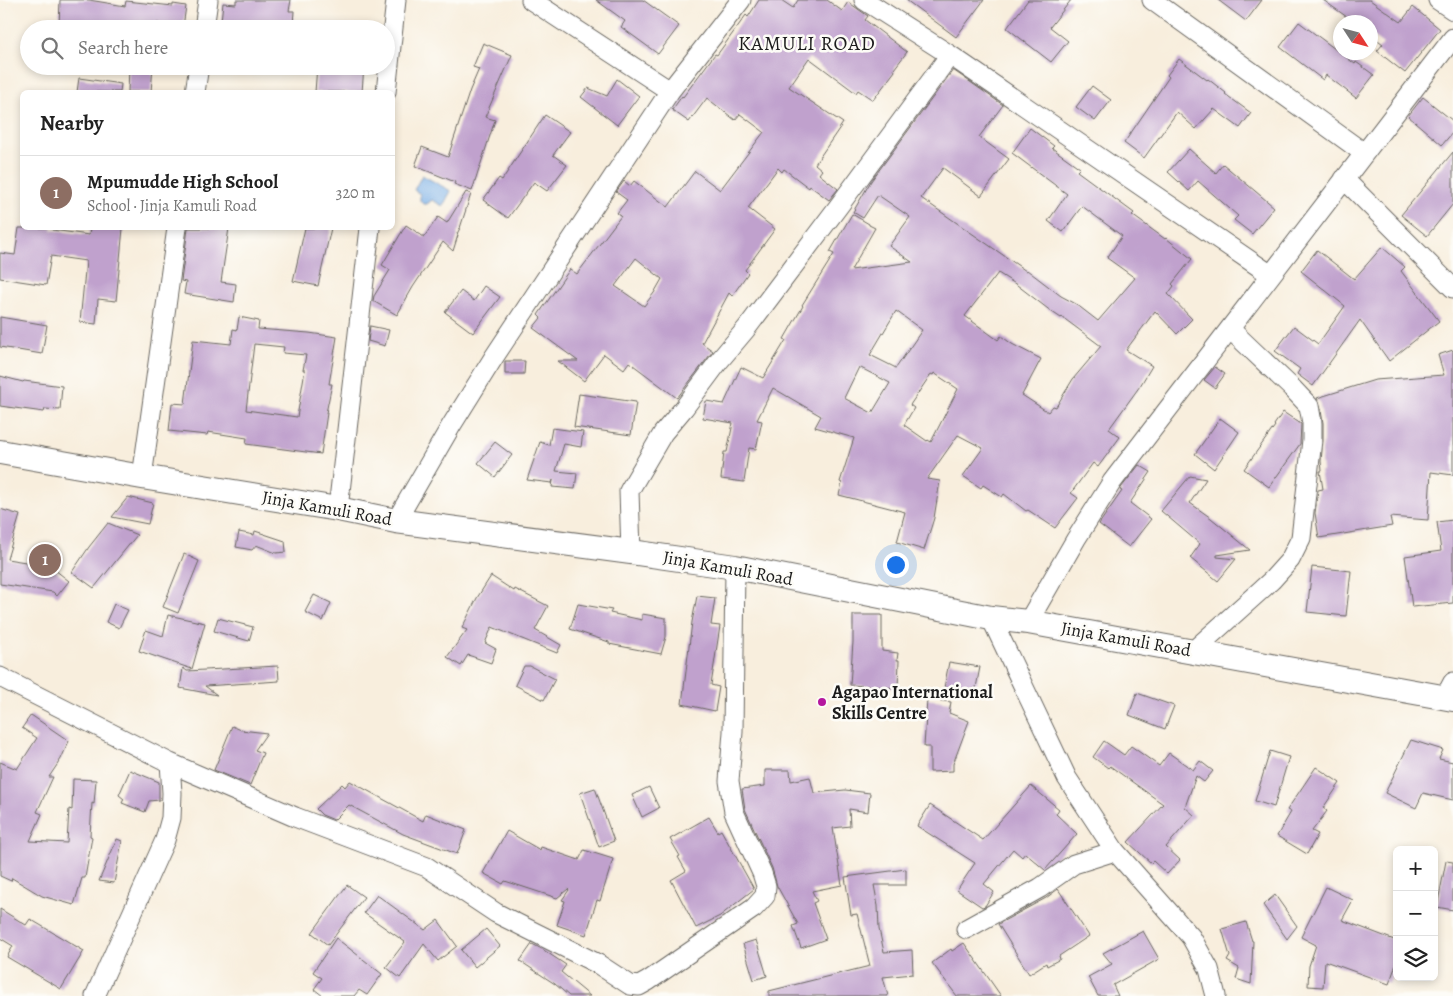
<!DOCTYPE html>
<meta charset="utf-8">
<style>
body{margin:0;font-family:Alegreya,serif;background:#f2f2f2;color:#222}
.controls{position:absolute;right:15px;bottom:15px;display:grid;overflow:hidden;border-radius:8px;box-shadow:0 2px 8px #0003}
.controls button{width:45px;height:45px;display:grid;place-items:center;padding:0;border:0;border-bottom:1px solid #e0e0e0;background:#fff;color:#222;font:25px sans-serif}
.compass{position:absolute;left:1333px;top:15px;width:45px;height:45px;border-radius:50%;background:#fff;box-shadow:0 2px 8px #0003;rotate:126deg}
.you{position:absolute;left:895px;top:564px;width:18px;height:18px;margin:-12px;border:4px solid #fff;border-radius:50%;background:#1a73e8;box-shadow:0 0 0 8px #1a73e833}
.badge{display:grid;place-items:center;width:32px;height:32px;border-radius:50%;background:#db2777;color:#fff;font-size:16px;font-weight:700}
.pin{position:absolute;translate:-50% -50%;border:2px solid #fff;box-shadow:0 1px 5px #0006}
.list{margin:0;padding:0;list-style:none}
h2{display:flex;justify-content:space-between;align-items:center;height:65px;margin:0;padding:0 20px;font-size:21px}
h2 small{font-size:16px;font-weight:400;color:#767676}
.list li{display:grid;grid-template-columns:32px 1fr auto;gap:15px;align-items:center;box-sizing:border-box;height:75px;padding:0 20px;border-top:1px solid #e0e0e0}
.list b{display:block;font-size:19px;white-space:nowrap}
.list p{margin:0;font-size:16px;white-space:nowrap;color:#767676}
.list em{font-size:16px;font-style:normal;color:#767676}
.icon{flex:none;width:28px;height:28px;fill:none;stroke:currentColor;stroke-width:2;stroke-linecap:round;stroke-linejoin:round}
.map{position:relative;flex:none;width:1453px;height:996px;overflow:hidden}
.search{position:absolute;background:#fff;box-shadow:0 2px 8px #0003;left:20px;top:20px;width:375px;height:55px;display:flex;align-items:center;gap:12px;box-sizing:border-box;padding:0 18px;border-radius:28px;color:#767676;font-size:19px}
.panel{position:absolute;background:#fff;box-shadow:0 2px 8px #0003;left:20px;top:90px;width:375px;height:140px;border-radius:8px}
.map>svg:first-child{display:block}
</style>
<div class="map">
<svg width="1453" height="996" viewBox="0 0 1453 996">
<rect width="100%" height="100%" fill="#fdfcf7"/>
<filter id="ink" filterUnits="userSpaceOnUse"><feTurbulence type="fractalNoise" baseFrequency=".02" numOctaves="2"/><feDisplacementMap in="SourceGraphic" scale="10" xChannelSelector="R" yChannelSelector="G"/><feConvolveMatrix kernelMatrix="1 2 1 2 8 2 1 2 1" color-interpolation-filters="sRGB"/></filter>
<filter id="wash" filterUnits="userSpaceOnUse"><feTurbulence type="fractalNoise" baseFrequency=".0096" numOctaves="4" result="noise"/><feDisplacementMap in="SourceGraphic" scale="20" xChannelSelector="R" yChannelSelector="G"/><feGaussianBlur stdDeviation="1.12" result="paint"/><feColorMatrix in="noise" values="0 0 0 0 0 0 0 0 0 0 0 0 0 0 0 0 0 1.4 0 .05"/><feComposite in="paint" operator="in"/></filter>
<g filter="url(#wash)">
<rect width="100%" height="100%" fill="#f8eedd"/>
<path fill="#79afe7" stroke="#4a6682" d="M422,175L451,191L443,206L432,200L427,204H423L420,201V194L414,190Z"/>
<g id="blocks">
<path fill="#c0a1cd" fill-rule="evenodd" d="M60,0H89L125,6L126,1L173,6V4L186,6L183,27L157,23L156,29H94L59,27Z
M236,0H291L289,11H294L293,25L281,24V29H228L229,22L221,21L223,3L236,4Z
M596,0H643L679,26L658,54L621,27L625,21Z
M759,0H781L793,8L798,0H827L842,11L848,2L868,16L865,20L907,52L894,69L895,71L873,100L858,90L856,93L809,58L789,87L843,123L815,164L822,170L819,174L838,189L829,200L810,186L809,188L784,169L782,172L778,168L748,208L775,229L745,270L748,273L732,296L729,293L702,343L713,351L677,398L629,362L624,369L604,354L584,381L558,361H578L533,328L541,318L538,315L570,269L577,274L621,216L617,213L627,200L616,192L624,181L630,186L634,181L668,207L695,171L720,190L764,132L740,114L735,120L707,98L689,122L672,110L682,96L683,97L715,54L717,55L746,15L748,17ZM636,258L662,279L654,293L644,306L615,286Z
M906,0H984L956,37Z
M1028,0H1071L1050,27L1068,41L1051,62L1007,28Z
M1218,0H1262L1246,21Z
M1323,0H1370L1401,22L1413,7L1440,29L1405,73L1377,51L1383,44L1370,34V22H1354Z
M1299,22L1355,64L1356,62L1374,75L1356,98L1326,75L1323,80L1280,47Z
M483,43L512,55L485,117L495,120L472,191L454,184L455,182L415,166L422,147L448,157L470,90L479,69L473,67Z
M1179,59L1207,80L1208,79L1226,93L1225,94L1251,113L1240,128L1214,109L1196,129L1177,112L1144,158L1124,143L1169,77L1167,75Z
M129,66H153L151,92H128Z
M317,66H364L362,92H315Z
M953,70L1003,105L979,137L1009,159L981,196L943,168L921,198L1026,271L1027,270L1061,296L1076,304L1098,321L1135,278L1107,258L1122,236L1082,206L1063,232L1048,221L1067,194L1012,153L1030,128L1054,146L1052,148L1080,168L1077,171L1134,213L1132,215L1165,239L1166,238L1192,259L1172,284L1174,286L1168,294L1192,319L1177,334L1155,311L1126,350L1152,366L1140,386L1109,429L1120,437L1098,467L1093,463L1071,493L1078,498L1055,528L1028,510L1026,511L1004,494L1002,497L983,485L981,488L963,476L983,448L958,435L927,479L940,481L934,518L924,550L897,542L905,512L839,495L842,483L840,482L854,438L815,427L821,416L773,388L757,420L762,421L756,449L749,448L744,482L721,479L724,452H727L733,423L703,418L706,401L724,404L741,367L763,378L786,340L784,339L803,306L802,305L834,254L830,252L852,214L869,224V225L875,228L851,270L912,262L889,246L910,217L878,195L863,218L853,212L871,181ZM998,273L1017,285L1052,312L1061,318L1062,317L1101,346L1073,379L1056,407L1053,406L1048,412L1022,395L1041,359L1012,344L1001,336L998,340L965,316ZM896,311L922,330L896,368L870,355ZM859,367L890,383L872,413L844,398ZM934,373L958,389L931,442L928,440L927,441L904,425L914,408L910,405L931,374L933,375Z
M79,78L121,84L120,92H77Z
M617,79L639,96L617,125L581,97L588,88L607,96Z
M1092,86L1111,100L1095,121L1076,107Z
M1423,97L1453,121V132L1442,145L1408,116Z
M545,115L570,132L553,155L567,165L547,191L534,182L508,218L483,200L499,178L502,180Z
M1189,149L1216,173L1223,164L1274,207L1252,234L1234,220L1238,216L1198,181L1189,191L1168,172Z
M1453,152V204L1427,236L1401,215Z
M466,192L471,194L460,228L457,234L458,235L453,251L443,242L413,287L397,315L373,301L374,296L390,270L382,265L406,225L424,237L438,217L447,223Z
M19,228H52V230L89,235L90,228H123L116,301L98,299L96,324L80,322L86,261L51,256L46,285L0,278V253L15,255Z
M188,228H229L221,282L236,284L234,302L184,294L186,282L181,281Z
M305,228H331L318,286L293,281Z
M1382,247L1405,267L1401,271L1439,321L1389,361L1360,320L1313,386L1297,374L1300,369L1275,351L1294,326L1318,344L1345,306L1301,271L1317,250L1354,279Z
M484,286L500,297L473,333L445,312L461,291L474,301Z
M0,317L47,325L42,354L0,347Z
M239,317L259,321L258,329L309,333L337,337L329,384H332L326,413H327L321,454L246,444L247,438L208,432L207,435L169,431L172,403L185,404L193,340L231,344L233,329L237,330ZM254,344L284,347L283,353L306,355L303,370H305L297,417L246,410Z
M370,326L389,330L385,346L368,341Z
M1453,350V475L1431,472L1428,520L1390,517L1392,526L1319,538L1315,513L1318,490L1323,489L1320,471H1322L1321,461L1323,441V423L1320,404L1317,398L1375,380L1444,375L1438,355Z
M505,361H525L524,374H505Z
M1215,367L1225,374L1215,388L1204,380Z
M0,376L23,382L24,381L62,386L60,410L45,409L44,412L0,406Z
M579,394L636,402L631,435L574,427Z
M1283,412L1301,424L1300,444L1269,487L1244,469L1275,426L1274,425Z
M1220,418L1239,432L1214,469L1195,454Z
M552,428L583,432L581,447L564,444L556,471L577,473L575,489L552,487L553,480L552,483L527,480L540,442L549,445Z
M495,442L512,455L495,477L478,463Z
M1139,465L1151,472L1130,503L1151,519L1129,547L1099,524L1122,491L1120,490L1121,488Z
M1190,476L1206,479L1190,503L1211,518L1250,550L1217,555V557L1236,559L1218,581L1190,558L1200,544L1161,511Z
M128,497L153,503L148,524L112,517Z
M0,509L20,515L7,559L50,566L69,581L57,596L53,592L0,584Z
M1453,520V603L1412,607L1405,556L1441,551L1437,522Z
M108,523L137,535L94,588L72,572L89,547Z
M255,531L285,541L286,552L276,553L256,545L252,550L236,547L239,532L254,535Z
M184,554L199,561L178,613L163,607Z
M1312,567L1351,571L1346,616L1307,612Z
M491,576L514,591L515,589L548,606L535,630L561,645L557,653L492,627L485,643L496,649L491,663L468,655L461,666L447,657L467,630L462,628L477,598Z
M314,595L331,603L323,621L305,612Z
M697,596L715,598L711,625L720,626L711,685L719,687L715,711L682,704L692,622Z
M114,604L128,610L119,628L106,622Z
M578,604L612,610L610,613L642,620V614L666,618V637L661,654L609,644V642L570,629Z
M168,615L205,623L192,669L139,651L146,630L163,636Z
M853,615H882V651L898,653L897,660H899L898,688L850,685L853,642Z
M218,618L253,627L249,641L214,631Z
M949,662L980,667L975,693L944,688Z
M278,666L279,681L205,686L217,695L180,688L183,668L187,671Z
M524,666H530L555,679L544,700L515,685Z
M1137,693L1174,706L1165,729L1129,715Z
M927,699L951,702L949,713L969,721L953,764V771L930,772V747H924Z
M31,715L69,741L61,759L49,777H53L37,812L42,814L30,841L67,843L69,809L72,810L73,779L96,780L94,804L92,803L90,836L92,837L85,878H82L74,905L42,896L12,878L11,881L0,876V762L17,769L37,738L22,728Z
M232,726L241,730L267,733L255,750L263,753L250,785L214,770Z
M1411,740L1443,750L1439,759L1453,762V800L1423,793L1416,808L1385,793Z
M1104,741L1124,755L1131,746L1159,766L1169,753L1193,770L1200,761L1213,771L1204,782L1196,776L1185,807L1194,815L1166,847L1180,860L1167,874L1153,861L1151,863L1128,842L1163,804L1110,766L1108,768L1093,757Z
M1270,751L1289,757L1274,807L1255,801Z
M1316,767L1340,783L1323,808L1327,811L1312,831L1318,834L1307,854L1277,836L1291,812L1287,810Z
M130,770L159,782V800L149,801L145,812L122,803L124,799L119,795Z
M765,770H790L791,781L810,777L814,793L845,790L870,793L868,812L849,809L850,826L833,828L842,885L812,891L817,901L813,903L826,939L801,948L793,926L798,924L777,886L772,868L745,809L742,789L765,786Z
M350,781L423,821L426,814L466,830L457,854L403,834L349,805L334,820L322,815L316,809L342,784L345,787Z
M1031,786L1059,809L1056,814L1077,834L1045,870L1025,853L1022,857L1013,849L984,884L994,892L985,906L982,907L957,890L975,863L917,826L930,805L983,840Z
M649,787L659,808L642,817L632,795Z
M595,788L614,841L599,847L580,793Z
M709,817L718,832L721,830L754,889L720,916L696,928L671,880L686,871L678,857L680,856L670,839Z
M507,831L540,850L541,847L579,860L584,850L613,859L600,901L597,900L586,935L557,925L565,901L562,900L569,890L568,889L557,898L505,881L503,884L483,873Z
M117,839L122,841L114,883L99,881Z
M1446,861L1453,862V910L1437,907Z
M906,869V885H874L878,906L879,929L884,952L912,950L913,974L883,977L888,996H769V991L870,966L857,914L851,915L845,877Z
M347,885L364,897L328,945L312,933Z
M1326,887L1353,900L1342,920L1397,941V962L1389,984L1325,961L1323,987L1308,986L1309,966L1316,945L1301,937Z
M1058,889L1089,936L1059,956L1060,959L1047,966L1046,963L1029,974L998,924L1046,898Z
M377,895L425,930L438,920L457,946L438,961L424,944L400,978L386,967L405,942L364,913Z
M1275,895L1297,926L1287,939L1263,905Z
M0,909L26,925L30,919L84,951L61,989L7,957L13,946L0,938Z
M1246,922L1252,941H1253L1251,984L1236,979L1239,968L1227,961L1230,956L1222,929Z
M486,929L500,946L475,967L461,950Z
M1143,931L1159,959L1113,985L1118,996H1098L1088,977L1112,964L1103,953Z
M336,938L382,974L367,995L359,990L354,996H323L314,989L322,978L313,972Z
M756,940L767,976L754,980L743,944Z
M964,943L1001,996H957L932,963L951,949L952,951Z
M532,944L542,949L566,965L561,972L590,996H569L555,984L520,961Z"/>
</g>
</g>
<g filter="url(#ink)">
<use href="#blocks" fill-opacity="0" stroke="#696660" stroke-width="1"/>
<g fill="none" stroke-linecap="round" stroke-linejoin="round">
<defs>
<path id="minor" d="M531,0L670,91
M864,0L950,55L1271,275
M1152,0L1364,153
M1438,0L1453,10
M204,29L208,0
M195,92L199,66
M386,92L396,0
M1344,179L1453,288
M142,477L177,228
M338,509L370,228
M396,521L451,426L494,357L670,91L741,0
M631,552L629,491L663,433L684,408L719,361L746,329L838,207L950,55
M991,618L1067,778L1115,851L1191,937L1209,969L1216,996
M1028,622L1076,539L1112,482L1453,38
M1193,651L1272,580L1290,560L1301,538L1312,440V423L1309,406L1292,388L1230,329
M0,677L170,763L172,793L171,818L165,840L95,996
M1445,697L1453,682
M170,763L295,817L427,867L496,913L598,964L630,985L639,986L648,981L754,908L765,896L766,886L762,873L734,812L729,781L733,732L735,567
M966,929L1040,888L1074,864L1115,851"/>
<path id="major" d="M0,452L142,477L338,509L396,521L631,552L735,567L991,618L1028,622L1453,699"/>
</defs>
<use href="#minor" stroke="#696660" stroke-width="21"/>
<use href="#major" stroke="#696660" stroke-width="26"/>
<use href="#minor" stroke="#fff" stroke-width="19"/>
<use href="#major" stroke="#fff" stroke-width="24"/>
</g>
</g>
<circle fill="#b5179e" stroke="#fdfcf7" stroke-width="2" cx="822" cy="702" r="5"/>
<g text-anchor="middle" dominant-baseline="central" stroke-width="5" stroke-linejoin="round" paint-order="stroke">
<g font-size="18" fill="#1c1c1c" stroke="#fdfcf7">
<text transform="translate(327 508) rotate(10)">Jinja Kamuli Road</text>
<text transform="translate(728 568) rotate(10)">Jinja Kamuli Road</text>
<text transform="translate(1126 639) rotate(10)">Jinja Kamuli Road</text>
</g>
<g font-size="18" font-weight="bold" fill="#1c1c1c" stroke="#fdfcf7" text-anchor="start">
<text x="832" y="692">Agapao International<tspan x="832" dy="21">Skills Centre</tspan></text>
</g>
<g font-size="20" letter-spacing="1" fill="#1c1c1c" stroke="#fdfcf7">
<text x="807" y="43">KAMULI ROAD</text>
</g>
</g>
</svg>
<div class="controls">
<button>+</button>
<button>−</button>
<button><svg class="icon" aria-label="layers" viewBox="0 0 24 24"><path d="M12 4l9 5-9 5-9-5zM3 14l9 5 9-5"/></svg></button>
</div>
<svg class="compass" viewBox="-18 -18 36 36"><path d="M0-13l5 13h-10z" fill="#e53935"/><path d="M0 13l5-13h-10z" fill="#767676"/></svg>
<div class="you"></div>
<div class="pin badge" style="left:45px;top:560px;background:#8d6e63">1</div>
<div class="search"><svg class="icon" aria-label="search" viewBox="0 0 24 24"><circle cx="10" cy="10" r="6"/><path d="M15 15l6 6"/></svg>Search here</div>
<section class="panel">
<h2>Nearby<small></small></h2>
<ul class="list">
<li><span class="badge" style="background:#8d6e63">1</span><div><b>Mpumudde High School</b><p>School · Jinja Kamuli Road</p></div><em>320 m</em></li>
</ul>
</section>
</div>
